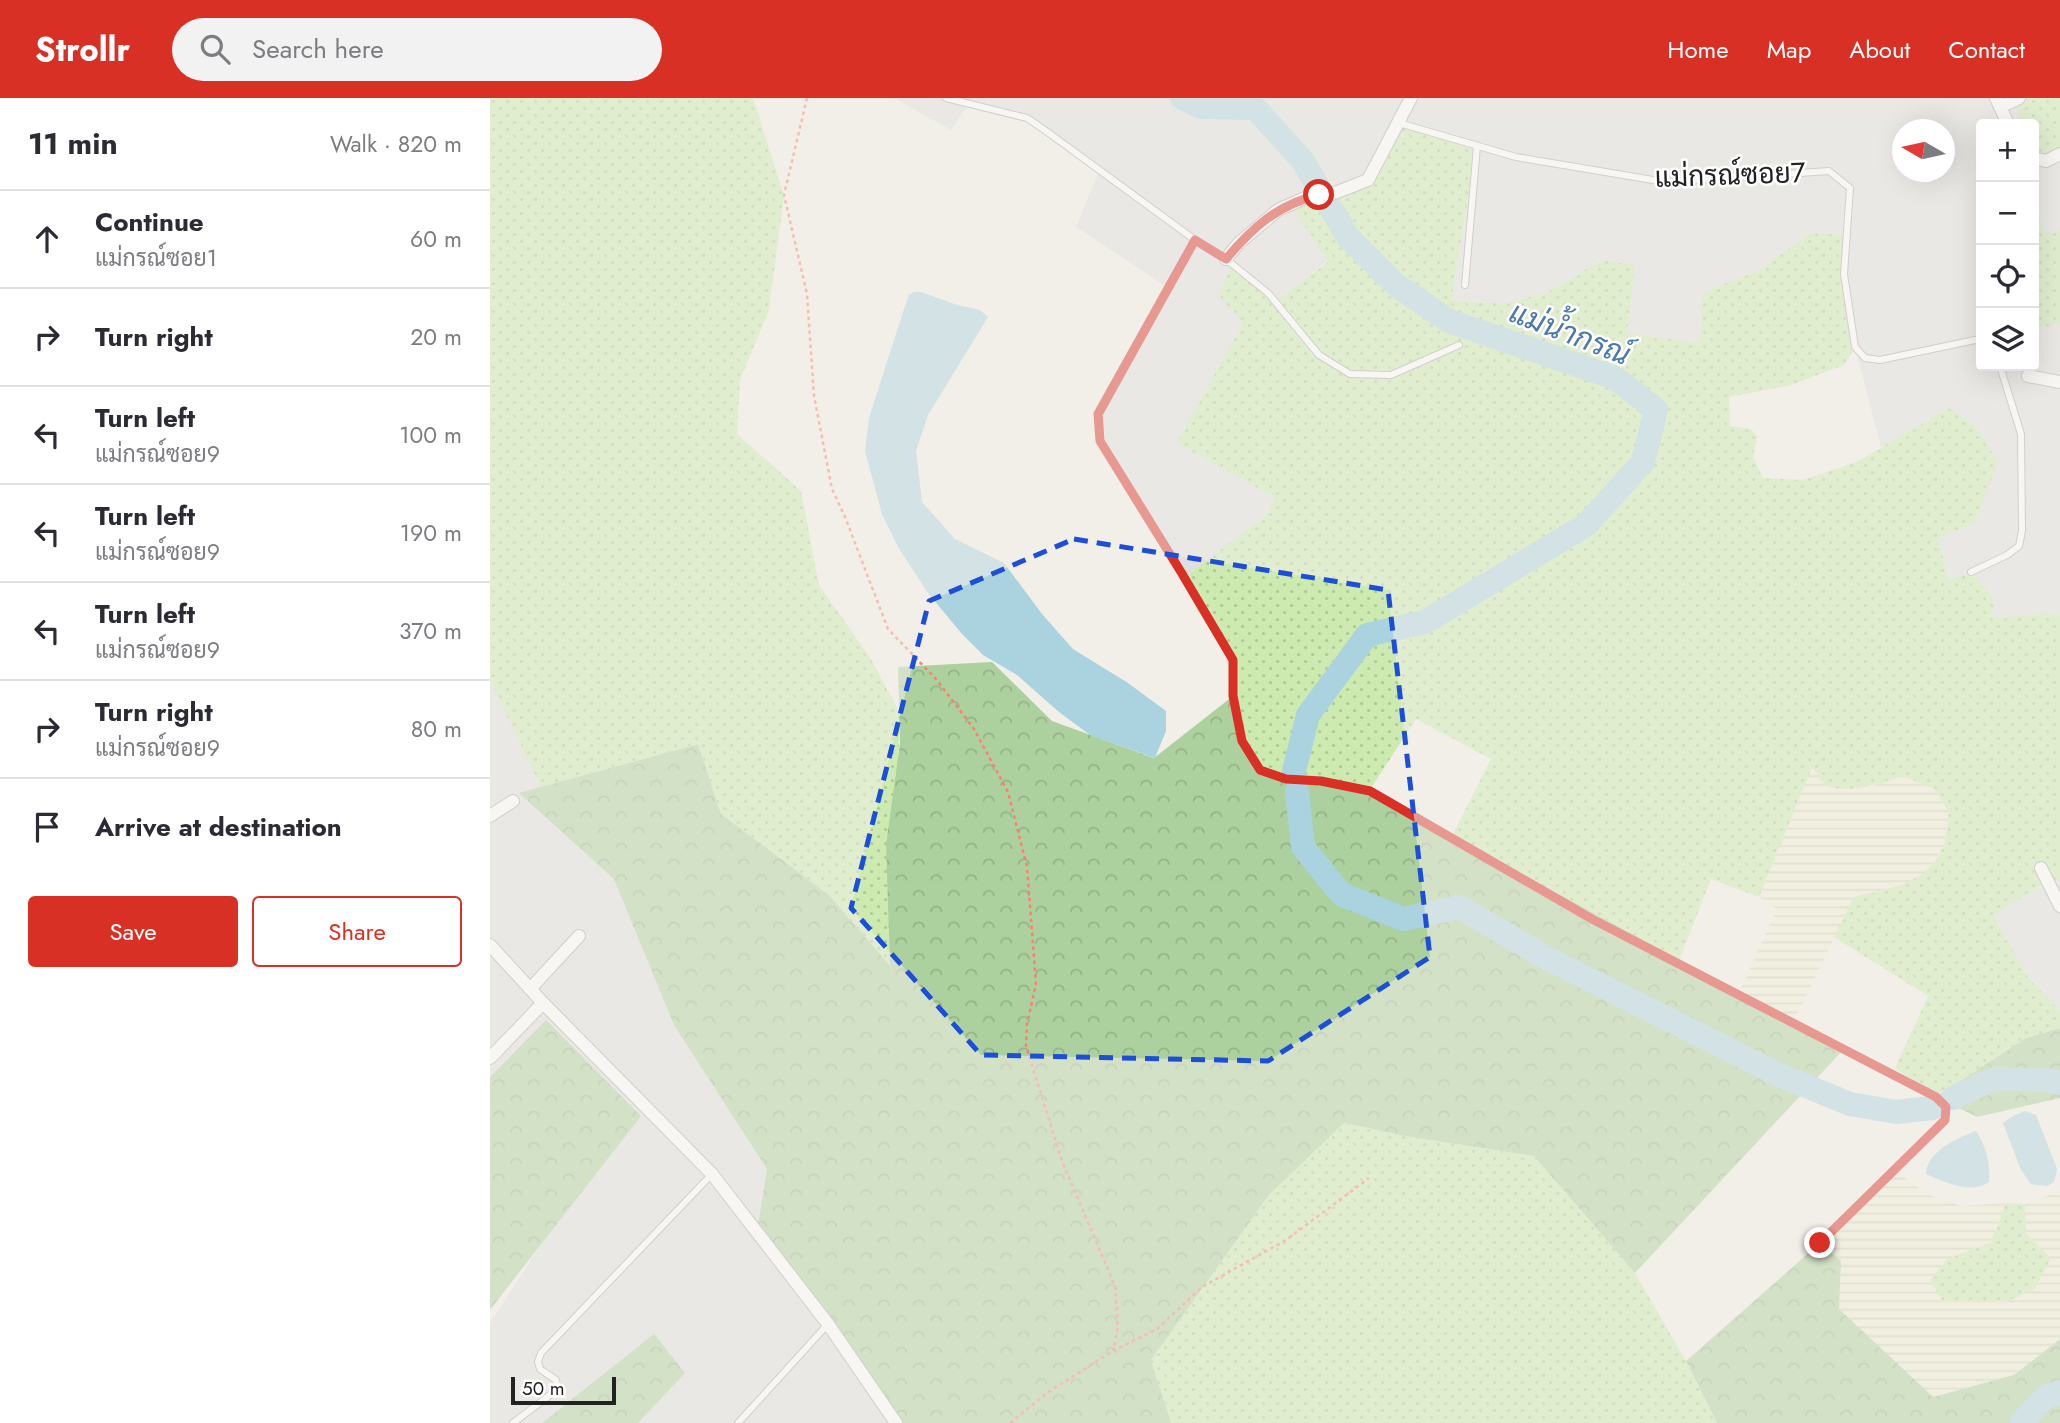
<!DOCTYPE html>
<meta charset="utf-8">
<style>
body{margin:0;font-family:Jost,Sarabun,sans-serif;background:#f2f2f3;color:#2b2b33}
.controls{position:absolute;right:21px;top:21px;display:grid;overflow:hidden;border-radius:7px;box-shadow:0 7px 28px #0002}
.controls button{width:63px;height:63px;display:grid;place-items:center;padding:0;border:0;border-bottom:2px solid #e1e1e2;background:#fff;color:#2b2b33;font:35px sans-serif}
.compass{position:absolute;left:1402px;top:21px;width:63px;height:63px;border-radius:50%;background:#fff;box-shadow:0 7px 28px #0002;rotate:279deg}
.scale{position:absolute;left:21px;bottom:18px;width:105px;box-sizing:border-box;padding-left:7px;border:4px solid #222;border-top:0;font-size:19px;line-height:24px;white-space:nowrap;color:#222;-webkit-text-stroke:5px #fff;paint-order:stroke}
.stop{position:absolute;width:21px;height:21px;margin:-16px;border:5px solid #d93025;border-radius:50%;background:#fff}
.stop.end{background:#d93025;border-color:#fff;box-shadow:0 2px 7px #0008}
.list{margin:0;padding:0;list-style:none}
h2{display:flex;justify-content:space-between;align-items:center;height:91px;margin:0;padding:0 28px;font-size:30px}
h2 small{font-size:23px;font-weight:400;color:#7c7c81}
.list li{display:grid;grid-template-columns:46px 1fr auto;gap:21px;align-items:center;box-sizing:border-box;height:98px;padding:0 28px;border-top:2px solid #e1e1e2}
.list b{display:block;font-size:26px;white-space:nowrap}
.list p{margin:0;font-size:23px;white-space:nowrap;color:#7c7c81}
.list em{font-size:23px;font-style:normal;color:#7c7c81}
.actions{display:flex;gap:14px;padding:21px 28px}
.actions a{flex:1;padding:16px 0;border:2px solid #d93025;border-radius:7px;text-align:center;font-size:24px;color:#d93025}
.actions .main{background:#d93025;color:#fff}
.icon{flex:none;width:38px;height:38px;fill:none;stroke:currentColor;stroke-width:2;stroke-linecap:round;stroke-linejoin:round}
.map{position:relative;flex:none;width:1570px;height:1325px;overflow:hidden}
header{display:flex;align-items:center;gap:42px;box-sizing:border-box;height:98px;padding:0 35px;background:#d93025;color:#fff}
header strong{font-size:33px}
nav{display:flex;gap:38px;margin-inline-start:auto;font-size:24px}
.search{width:490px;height:63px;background:#f2f2f3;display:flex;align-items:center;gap:18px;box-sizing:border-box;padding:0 24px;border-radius:38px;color:#7c7c81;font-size:26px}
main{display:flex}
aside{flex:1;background:#fff}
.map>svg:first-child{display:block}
</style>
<header>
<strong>Strollr</strong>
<div class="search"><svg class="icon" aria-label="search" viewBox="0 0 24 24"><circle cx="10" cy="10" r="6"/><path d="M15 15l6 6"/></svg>Search here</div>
<nav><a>Home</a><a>Map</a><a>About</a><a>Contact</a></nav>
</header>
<main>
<aside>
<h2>11 min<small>Walk · 820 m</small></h2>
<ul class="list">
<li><svg class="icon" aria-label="ahead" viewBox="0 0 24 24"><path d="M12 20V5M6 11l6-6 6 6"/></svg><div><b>Continue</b><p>แม่กรณ์ซอย1</p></div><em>60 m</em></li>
<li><svg class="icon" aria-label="right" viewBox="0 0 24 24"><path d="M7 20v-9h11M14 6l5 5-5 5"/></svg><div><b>Turn right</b></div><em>20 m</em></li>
<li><svg class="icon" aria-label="left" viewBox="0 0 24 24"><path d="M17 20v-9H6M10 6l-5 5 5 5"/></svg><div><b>Turn left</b><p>แม่กรณ์ซอย9</p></div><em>100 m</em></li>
<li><svg class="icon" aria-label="left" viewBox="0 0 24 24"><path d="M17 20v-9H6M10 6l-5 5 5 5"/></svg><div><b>Turn left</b><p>แม่กรณ์ซอย9</p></div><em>190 m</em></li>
<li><svg class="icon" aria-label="left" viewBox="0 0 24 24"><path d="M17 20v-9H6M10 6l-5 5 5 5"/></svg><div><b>Turn left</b><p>แม่กรณ์ซอย9</p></div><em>370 m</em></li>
<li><svg class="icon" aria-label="right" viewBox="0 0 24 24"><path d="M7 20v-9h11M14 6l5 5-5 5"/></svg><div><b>Turn right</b><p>แม่กรณ์ซอย9</p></div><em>80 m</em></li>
<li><svg class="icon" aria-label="arrive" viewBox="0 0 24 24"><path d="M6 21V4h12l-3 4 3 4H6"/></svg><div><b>Arrive at destination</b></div></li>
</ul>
<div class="actions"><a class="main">Save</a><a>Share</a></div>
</aside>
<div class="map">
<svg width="1570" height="1325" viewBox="0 0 1570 1325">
<defs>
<pattern id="farmland-rules" width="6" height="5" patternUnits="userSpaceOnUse" patternTransform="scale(1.75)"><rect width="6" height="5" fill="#eef0d5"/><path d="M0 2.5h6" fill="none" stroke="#ccceb7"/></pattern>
<pattern id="grass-dots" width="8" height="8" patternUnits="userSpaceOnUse" patternTransform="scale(1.75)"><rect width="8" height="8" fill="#cdebb0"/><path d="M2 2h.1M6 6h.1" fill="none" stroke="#b0c997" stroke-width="1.8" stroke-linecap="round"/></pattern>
<pattern id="forest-crowns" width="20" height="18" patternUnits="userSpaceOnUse" patternTransform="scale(1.75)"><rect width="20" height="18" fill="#add19e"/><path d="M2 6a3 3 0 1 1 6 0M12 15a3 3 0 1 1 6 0" fill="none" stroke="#95b388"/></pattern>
</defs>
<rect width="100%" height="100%" fill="#f2efe9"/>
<path fill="#e0dfdf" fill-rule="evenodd" d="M404,0H1570V517L1558,515L1502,520L1460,483L1448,440L1459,310L1391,349L1365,249L1321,135L1269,172L1214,195L1210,245L1137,235L1144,167L1110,162L1060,193L1016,206L961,202L987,49L785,203L844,279L687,345L784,398L777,416L695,479L610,343L609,316L678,190L586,129L609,72L537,20L479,6L461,32ZM1491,26H1544V268H1491ZM1412,32H1454V74H1412Z
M0,539L412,1325H0V1225L133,1021L0,984Z
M1570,781V913L1539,881L1503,817L1558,784Z"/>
<path fill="url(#farmland-rules)" d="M1322,669L1336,687L1353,690L1382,688L1413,678L1444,691L1459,714L1454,747L1438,773L1411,788L1364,799L1303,925L1248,896L1287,811L1269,799Z
M1405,1072L1438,1097L1471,1108L1516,1105L1501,1144L1457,1161L1536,1135L1535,1106L1570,1093V1241L1524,1277L1443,1300L1349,1211L1351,1163L1330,1145Z"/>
<path fill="url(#grass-dots)" d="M0,0H263L294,97L279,212L250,282L247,336L311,393L329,487L381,561L410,615L400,869L339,797L231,716L208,646L51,689L0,582Z
M1529,0H1570V56L1566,58L1546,54L1544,48V26H1534L1524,2Z
M909,25L987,48L961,202L1016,206L1060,193L1111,162L1145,167L1137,235L1210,245L1213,195L1269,172L1321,135L1357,137L1354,176L1365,249L1354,267L1301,287L1239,299L1240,328L1261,331L1267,338L1263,359L1273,380L1313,382L1366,364L1459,310L1487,329L1508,364L1485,424L1448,440L1459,482L1481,474L1504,501L1502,520L1558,515L1570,517V781L1558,784L1503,817L1539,881L1570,913V930L1536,940L1446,999L1405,970L1438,898L1344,839L1364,799C1400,790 1440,786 1454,746C1457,737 1457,724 1459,714L1444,691L1413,678C1395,684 1353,698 1336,687C1331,683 1326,674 1322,669L1269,799L1221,781L1188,865L961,740L1001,661L926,621L879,693L796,681L770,672L752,643L743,598V562L695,479L777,416L784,399L687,345L753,225L729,198L742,166L785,203L838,164L801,106L879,84Z
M1544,112L1557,137L1570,131V225L1544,232Z
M853,1025L920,1039L1044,1058L1145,1175L1196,1263L1227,1325H681L661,1262L779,1097Z
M1516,1105L1535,1106L1536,1135L1561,1160L1545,1191L1515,1204H1453L1440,1182L1457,1161L1501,1144Z"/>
<path fill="url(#forest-crowns)" d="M502,564L562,623L664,660L743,598L752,643L770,672L796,681L831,683L879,693L1354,951L1145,1175L1044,1058L920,1039L854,1025L779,1097L661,1262L681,1325H402L267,1134L277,1071L184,927L124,781L29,695L208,646L231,716L339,797L400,868L396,747L410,645L408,569Z
M56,922L151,1018L0,1212V979Z
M1570,930V1000L1487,1019L1446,999L1536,940Z
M1330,1145L1351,1163L1349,1211L1443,1299L1524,1277L1570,1241V1325H1227L1196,1263Z
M164,1236L195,1275L148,1325H52Z"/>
<path fill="#aad3df" d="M424,194H431L467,207L490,212L498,219L438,317L426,353L432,404L465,441L514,465L552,516L583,551L638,585L676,613V633L665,660L600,637L569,614L527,577L493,557L472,536L438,495L408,449L392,416L375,353L379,320L413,214L419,197Z
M1535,1013L1546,1017L1567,1071L1564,1084L1557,1088L1541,1086L1531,1072L1513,1025L1523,1018Z
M1486,1033C1497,1051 1500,1063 1499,1084C1481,1097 1455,1084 1436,1076C1437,1053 1467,1040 1486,1033Z"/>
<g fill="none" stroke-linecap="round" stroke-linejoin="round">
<path stroke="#aad3df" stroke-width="24" d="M692,0L711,9L765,10L813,63L858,139L906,187L959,223L1125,280L1166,312L1153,364L1096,427L935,524L877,537L818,617L804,673
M807,693L813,749L851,796L913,821L969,809L1057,860L1287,976L1360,1006L1406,1014L1442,1010
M1463,1000L1503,981L1556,982L1570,985
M1531,1325L1555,1299L1570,1294"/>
<defs>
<path id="lane" d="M456,0L537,20L556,33L705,142L742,166L778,195L829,257L860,276L901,277L969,247
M909,25L1026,59L1175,84L1339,73L1360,90L1354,176L1365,249L1375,260L1390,262L1485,242L1491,243
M705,142L609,316L610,343L691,474L743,562V598L752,643L770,672L796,681L831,683L879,693L1102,821L1446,999L1456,1009L1455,1022L1323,1151
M975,187L987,48
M1481,474L1517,457L1529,448L1532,433L1531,336L1510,268
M23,1325L64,1294L67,1288L66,1282L50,1271L48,1264L51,1255L222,1076
M248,1325L338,1226"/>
<path id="street" d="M1506,0L1518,26
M1510,9L1529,0
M1544,60L1556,63L1570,56
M736,161L749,145L788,112L815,100L842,96L878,82L921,0
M1538,278L1570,284
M0,718L23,703
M1551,770L1570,808
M0,847L53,905L222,1076L338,1226L406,1325
M40,891L89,838
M0,960L53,905"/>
</defs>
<use href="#lane" stroke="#a9a9a9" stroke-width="8"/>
<use href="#street" stroke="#a9a9a9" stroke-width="14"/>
<path stroke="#fa8072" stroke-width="2.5" stroke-dasharray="3.5 3.5" stroke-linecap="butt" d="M317,0L294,97L317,196L324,298L342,391L355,419L398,531L446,581L484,631L518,694L537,769L546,886L537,926L536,948L572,1063L625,1188L628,1229L623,1253
M520,1325L557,1295L623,1253L667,1231L712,1189L796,1142L879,1080"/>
<use href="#lane" stroke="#fff" stroke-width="6"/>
<use href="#street" stroke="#fff" stroke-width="12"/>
</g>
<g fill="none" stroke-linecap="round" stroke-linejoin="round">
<path stroke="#d93025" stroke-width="9" d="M829,97C788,106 762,130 736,161L705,142L608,316L610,343L691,474L743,562V598L752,643L770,672L796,681L831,683L880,693L1102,821L1446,999L1456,1009L1455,1022L1330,1145"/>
</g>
<path d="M0 0H1570V1325H0ZM584,441L898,492L940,859L778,963L491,957L361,810L439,503Z" fill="#f2efe9" fill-opacity=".55" fill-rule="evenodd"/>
<path fill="none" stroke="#1d4ed8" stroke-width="5" stroke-dasharray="14 9" stroke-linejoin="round" d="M584,441L898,492L940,859L778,963L491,957L361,810L439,503Z"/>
<g text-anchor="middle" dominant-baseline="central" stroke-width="5" stroke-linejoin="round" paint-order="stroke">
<g font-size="28" fill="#222" stroke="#fff">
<text transform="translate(1240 77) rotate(-2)">แม่กรณ์ซอย7</text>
</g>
<g font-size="30" font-style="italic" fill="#4a7aab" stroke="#fff">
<text transform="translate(1080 235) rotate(21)">แม่น้ำกรณ์</text>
</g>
</g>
</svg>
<div class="controls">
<button>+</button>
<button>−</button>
<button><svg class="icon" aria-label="locate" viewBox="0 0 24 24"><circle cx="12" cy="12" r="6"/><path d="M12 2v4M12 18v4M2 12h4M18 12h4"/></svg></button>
<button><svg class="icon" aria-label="layers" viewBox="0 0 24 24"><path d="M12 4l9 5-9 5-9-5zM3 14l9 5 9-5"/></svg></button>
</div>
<svg class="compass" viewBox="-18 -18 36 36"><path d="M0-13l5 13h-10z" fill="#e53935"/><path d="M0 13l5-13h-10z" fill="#7c7c81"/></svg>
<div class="scale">50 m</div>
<div class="stop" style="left:829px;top:97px"></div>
<div class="stop end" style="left:1330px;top:1145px"></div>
</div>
</main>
